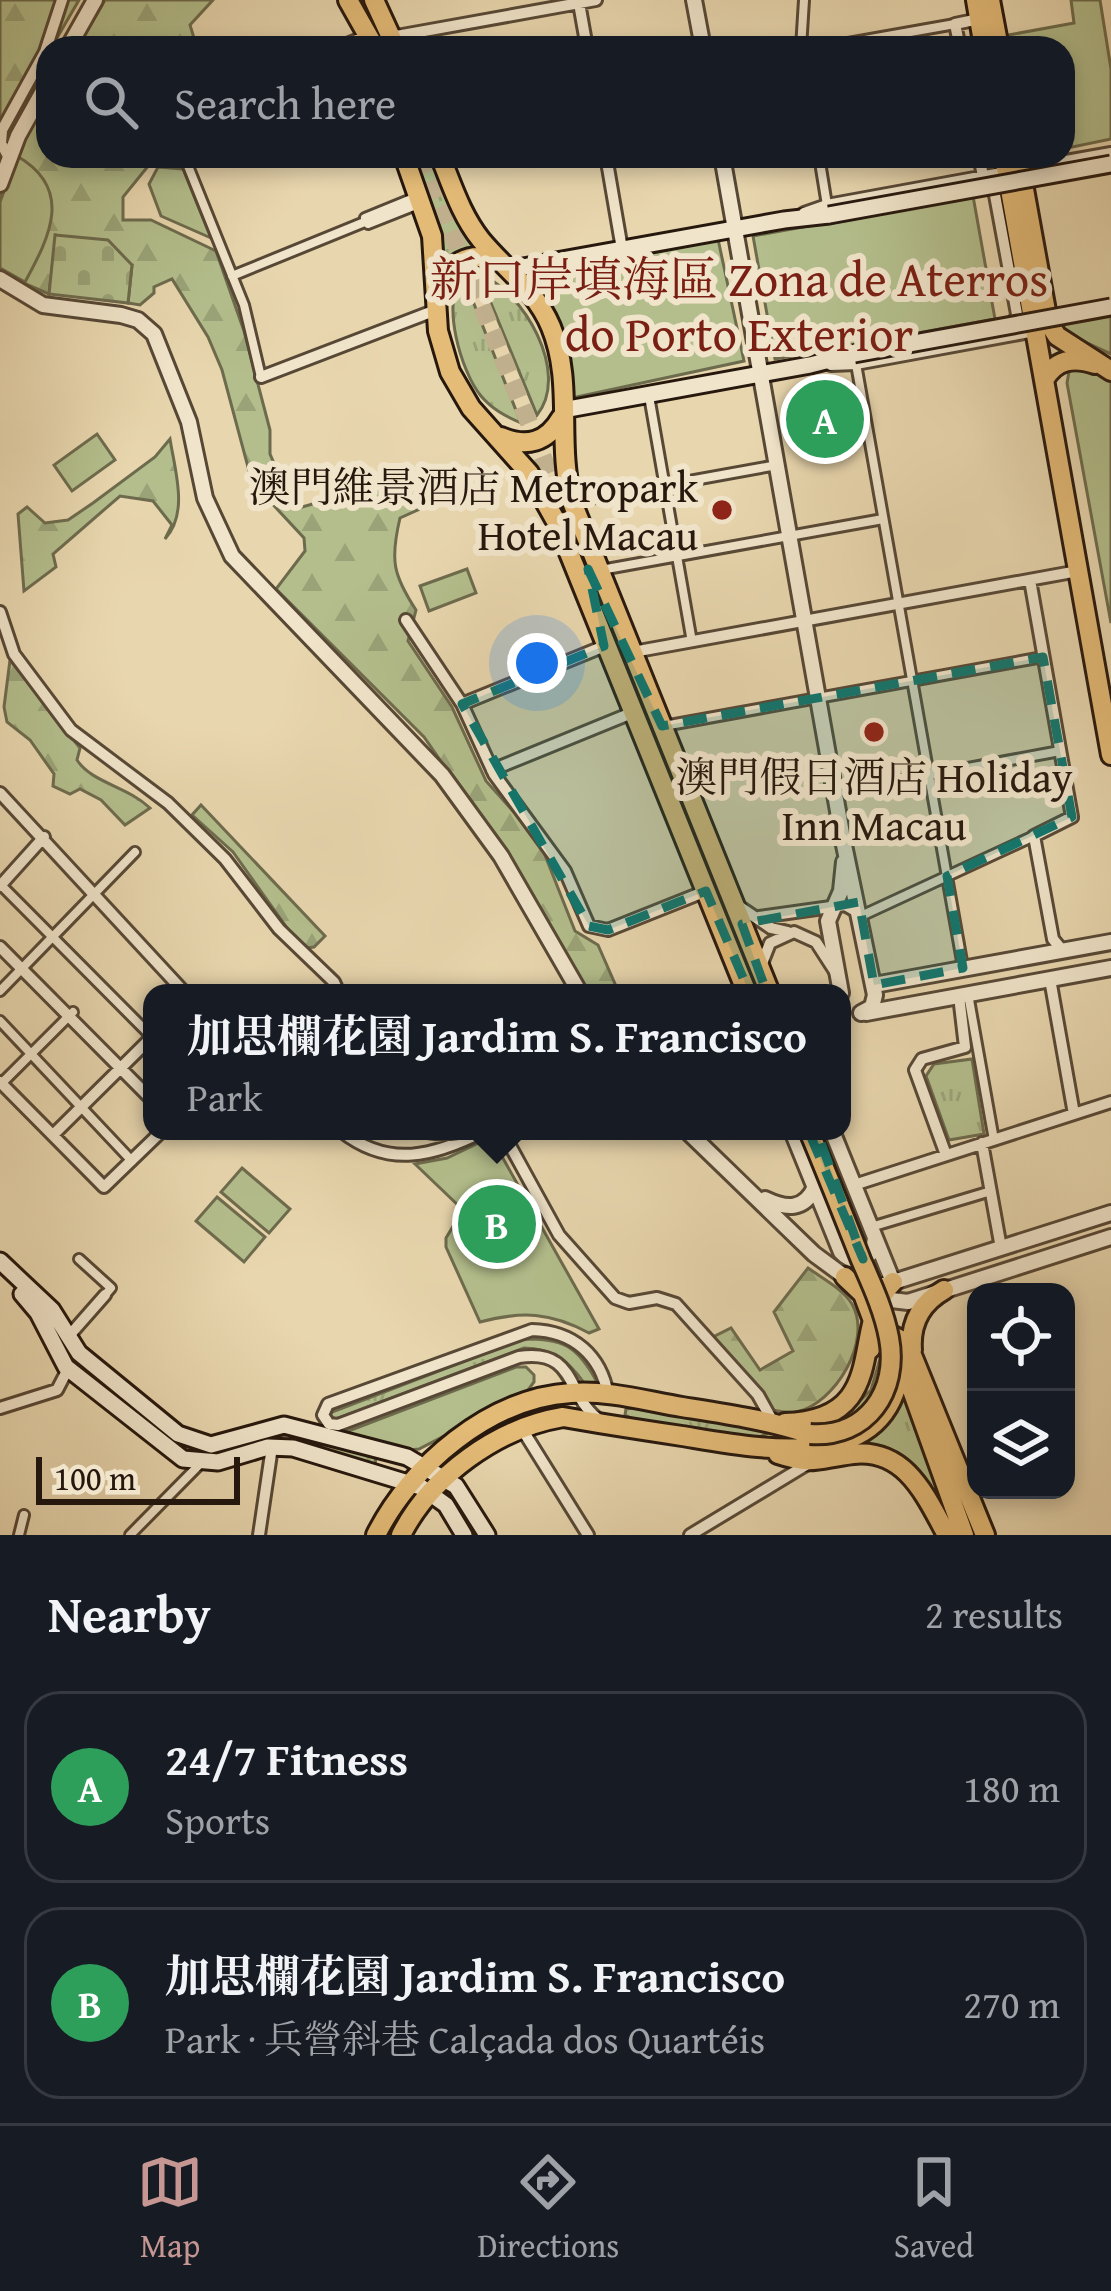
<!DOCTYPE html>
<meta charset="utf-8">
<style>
body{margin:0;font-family:"Gentium Book Plus","Noto Serif SC",serif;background:#20242c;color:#f1f3f6}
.controls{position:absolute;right:36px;bottom:36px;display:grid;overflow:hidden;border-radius:24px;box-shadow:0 6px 18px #0003}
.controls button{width:108px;height:108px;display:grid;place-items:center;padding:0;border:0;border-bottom:3px solid #363941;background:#171b24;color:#f1f3f6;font:60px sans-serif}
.scale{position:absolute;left:36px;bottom:30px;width:204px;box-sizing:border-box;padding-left:12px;border:6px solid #27180e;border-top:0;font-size:33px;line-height:42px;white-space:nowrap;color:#27180e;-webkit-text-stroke:9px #f0e4ca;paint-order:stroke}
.you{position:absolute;left:537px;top:663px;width:42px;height:42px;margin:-30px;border:9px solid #fff;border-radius:50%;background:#1a73e8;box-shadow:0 0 0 18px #1a73e833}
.badge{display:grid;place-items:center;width:78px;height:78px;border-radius:50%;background:#c59692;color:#fff;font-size:39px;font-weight:700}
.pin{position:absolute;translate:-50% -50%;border:6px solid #fff;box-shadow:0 3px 12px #0006}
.popup{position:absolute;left:143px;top:984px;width:708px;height:156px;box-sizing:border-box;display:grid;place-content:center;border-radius:24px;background:#171b24;filter:drop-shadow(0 3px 9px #0005);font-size:39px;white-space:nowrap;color:#9ea1a6}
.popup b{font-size:45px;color:#f1f3f6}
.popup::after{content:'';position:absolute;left:50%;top:100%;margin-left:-24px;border:24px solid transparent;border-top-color:#171b24}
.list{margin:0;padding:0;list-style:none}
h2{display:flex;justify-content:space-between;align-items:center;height:156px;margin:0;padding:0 48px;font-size:51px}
h2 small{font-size:39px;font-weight:400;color:#9ea1a6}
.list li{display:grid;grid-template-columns:78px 1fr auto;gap:36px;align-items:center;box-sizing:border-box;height:192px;margin:0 24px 24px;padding:0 24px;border:3px solid #363941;border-radius:36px}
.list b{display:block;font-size:45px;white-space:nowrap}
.list p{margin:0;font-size:39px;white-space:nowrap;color:#9ea1a6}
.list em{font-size:39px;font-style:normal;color:#9ea1a6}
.icon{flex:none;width:66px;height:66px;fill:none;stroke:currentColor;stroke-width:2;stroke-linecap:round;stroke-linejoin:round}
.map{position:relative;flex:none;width:1111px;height:1535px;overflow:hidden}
.search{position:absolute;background:#171b24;box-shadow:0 6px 18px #0003;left:36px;right:36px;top:36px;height:132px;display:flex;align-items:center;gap:30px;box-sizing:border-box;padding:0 42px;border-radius:36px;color:#9ea1a6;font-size:45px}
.sheet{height:588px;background:#171b24}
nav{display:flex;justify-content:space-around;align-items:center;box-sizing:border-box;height:168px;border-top:3px solid #363941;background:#171b24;font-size:33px;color:#9ea1a6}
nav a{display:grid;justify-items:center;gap:6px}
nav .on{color:#c59692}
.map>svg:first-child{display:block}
</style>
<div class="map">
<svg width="1111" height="1535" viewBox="0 0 1111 1535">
<defs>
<pattern id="grass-tufts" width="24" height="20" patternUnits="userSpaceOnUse" patternTransform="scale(3)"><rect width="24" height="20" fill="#b3be8c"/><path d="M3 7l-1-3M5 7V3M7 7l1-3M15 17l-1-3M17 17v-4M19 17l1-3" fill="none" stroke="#9aa378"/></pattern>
<pattern id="forest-firs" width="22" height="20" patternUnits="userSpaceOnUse" patternTransform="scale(3)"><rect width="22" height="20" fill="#b3be8c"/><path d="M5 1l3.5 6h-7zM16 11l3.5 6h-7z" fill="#9aa378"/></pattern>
<pattern id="cemetery-stones" width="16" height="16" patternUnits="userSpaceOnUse" patternTransform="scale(3)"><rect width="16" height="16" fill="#b3be8c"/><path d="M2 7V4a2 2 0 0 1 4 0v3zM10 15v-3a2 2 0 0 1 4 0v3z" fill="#9aa378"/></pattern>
</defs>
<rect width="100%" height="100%" fill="#e8d6ae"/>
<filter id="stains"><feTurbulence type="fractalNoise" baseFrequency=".00167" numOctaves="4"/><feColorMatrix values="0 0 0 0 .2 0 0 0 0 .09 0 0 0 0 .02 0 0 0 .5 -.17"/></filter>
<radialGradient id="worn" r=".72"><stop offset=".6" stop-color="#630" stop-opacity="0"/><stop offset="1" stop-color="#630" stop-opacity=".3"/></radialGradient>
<path fill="url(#grass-tufts)" stroke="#6d6b4d" stroke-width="3" d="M410,156H431L482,250L442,268Z
M479,274C523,290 571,373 537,415Z
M463,276L521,423C505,416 492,409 481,396C461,372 440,300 463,276Z
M603,606L621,638L766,993H758L612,639Z
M972,1059L984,1134L949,1140L926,1076L934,1064Z
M47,1315L80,1362L129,1404L192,1448L225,1450L287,1435L376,1457L375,1465L306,1445L208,1454L190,1451C134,1415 78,1376 47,1315Z
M522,1339C564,1339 577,1345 597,1382L584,1383C568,1360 553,1349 524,1348L336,1419L330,1417L332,1412Z
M889,1350L958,1521L952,1531C920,1472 919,1442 843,1446L841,1419L871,1390L880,1359Z
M633,1408L759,1428L766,1434L757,1438L637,1421L625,1415L626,1409Z"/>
<path fill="url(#forest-firs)" stroke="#6d6b4d" stroke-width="3" d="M0,0H79L0,136Z
M105,0H213L190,25L197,48H77Z
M48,98V156H179L180,160H153L123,197V220H151L216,251L244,331L270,430V454L280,477L302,507L417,475L431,504L400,518C390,560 393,575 416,610L408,641L452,707L486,781L539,840L575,931L598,945L619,993H588L510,860L424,737L276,589L305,551L304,538L252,482L222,370L208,337L172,279L154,287V293L140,305L128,303L132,265L56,235L49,294L0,273V195L15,155Z
M170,439C175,471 189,513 165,539L172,525L153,501L120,496L53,554L56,567L24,591L18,514L27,507L45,523L68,520L93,503L155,457Z
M10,660L80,748L77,760C92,783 127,786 150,808L125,825L101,800L80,789L70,794L53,786L54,774L30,740L7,722L4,707Z
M201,805L325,936L314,947L307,948L290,932L233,852L192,815Z
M808,1268C822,1278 843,1289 852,1304C873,1341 835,1403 797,1412C789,1414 777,1411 768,1409L709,1339L731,1328L760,1370L793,1351L774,1312Z"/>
<path fill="url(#cemetery-stones)" stroke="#6d6b4d" stroke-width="3" d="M55,235L108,240L132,265L128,303L49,294Z"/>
<path fill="#b3be8c" stroke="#6d6b4d" stroke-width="3" d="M1071,0H1100L1111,69V139L1063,149V48H1005L1003,36L1074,23Z
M17,156C74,189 50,236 25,282L0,268V202Z
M158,167L183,169L211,238L161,216L149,184Z
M973,196L995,319L775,359L753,236Z
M718,239L744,361L572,398C566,353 559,317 536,278Z
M1111,309V354L1057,329L1053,318Z
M1076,364L1095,369L1111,380V623L1067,383L1069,372Z
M97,434L115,460L72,491L54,465Z
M467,569L476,593L429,611L420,586Z
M491,1137L599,1329L589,1333C550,1312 522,1311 480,1322L446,1247V1238L463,1210L415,1164L447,1158Z
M242,1168L290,1209L269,1233L221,1192Z
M217,1197L265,1237L244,1262L196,1221Z
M516,1367H526L534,1375V1382L525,1394L419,1449L400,1451L343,1433Z"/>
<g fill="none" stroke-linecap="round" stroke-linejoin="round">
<path stroke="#c1b08e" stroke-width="18" stroke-dasharray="18 9" stroke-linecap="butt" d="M421,156L588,569"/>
<defs>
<path id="pedestrian" d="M801,48L804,0
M820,48L955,24
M184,156L244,305L261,377
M819,156L827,205
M414,198L365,218L368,224L421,203
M232,276L367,221
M856,364L963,967
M649,396L692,642
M573,502L777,465
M601,570L883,519
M664,726L1043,657
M837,792L1060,751
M1,885L152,1037
M861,916L1034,836
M0,991L135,852
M968,994L994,1140
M0,1021L132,1161
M2,1083L73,1012
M871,1227L991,1191
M79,1259L111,1288L105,1295
M19,1535L24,1515
M130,1535L200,1464"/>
<path id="minor" d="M579,3L587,48
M391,37L596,0
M337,48L357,40
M960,48L955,24L979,19
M606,156L622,249
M979,156L983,176
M9,158L1,143L2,130L45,52L62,0
M1021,169L1111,153
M990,185L995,195L1017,314L1012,330
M804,213L827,205L1007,172
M831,365L856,364L1035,331
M261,377L436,310
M1030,580L1072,817L1034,836L1053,939L1062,950
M0,612L14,654L71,730L168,803L225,859L279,929L334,982L339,993
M406,620L462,704
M607,645L462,704L494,774L565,871L589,926L608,930L706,891
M633,652L1078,571
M492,770L634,712
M0,793L185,993
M0,886L44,837
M737,905L771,928L788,932
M759,917L845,905L859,913
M0,947L152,1100
M761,966L770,943L794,932L816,942L836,973
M1050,979L1074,1114
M0,1082L104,1187L162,1131
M341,1131C389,1169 434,1156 484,1131
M419,1131L468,1137
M502,1131L559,1235L615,1298L629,1303L657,1298L676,1304L758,1395L773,1422
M53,1135L152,1037
M982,1143L1001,1248
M946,1155L915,1070L922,1059L965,1047L959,996
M854,1185L1111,1102
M68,1337L105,1295
M0,1408L57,1390L68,1369
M601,1421C565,1397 578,1348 519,1357L338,1425L329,1424L323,1415L328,1404L532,1330C573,1331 601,1355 608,1395
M522,1429L588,1535
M259,1535L272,1447
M690,1535L806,1465"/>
<path id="tertiary" d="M694,0L703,48
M68,48L95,0
M722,156L844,845L875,995L872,1007L861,1013
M0,184L18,136L48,82
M0,279L43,305L121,315L138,320L154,334L189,422L205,498L232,556L442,775L501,856L580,993
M874,985L1111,942
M841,993L828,921L841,891L844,862
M866,1013L1111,968
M687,1131L814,1254L852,1282
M792,1131L841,1252C851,1263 863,1262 873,1251L875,1238
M832,1131L893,1282
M765,1199C786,1209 804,1211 815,1187
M884,1285L1111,1213
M875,1298L908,1302L1111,1237"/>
<path id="secondary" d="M512,269L784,220L829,215
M563,410L810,365L854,354
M0,1261L52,1310L79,1353L178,1434L211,1445L284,1425L407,1457L456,1486L487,1535
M22,1294L38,1313L66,1367L183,1459L218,1462L268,1447L293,1448L421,1487L446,1505L464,1535"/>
<path id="primary" d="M348,0L375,48
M374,0L396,48
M976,0L984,48
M990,0L999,48
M404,156L432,236L438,331L450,372L471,408L529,473L557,523L747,993
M440,156C452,185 461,215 481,240C506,270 535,289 551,327C574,383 556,441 572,502L770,993
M1004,156L1111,755
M1018,156L1048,322L1057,336L1111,371
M438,293C447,263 469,250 498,261
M1044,380C1056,359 1074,357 1095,364
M501,437C527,448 547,442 561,418
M845,1277L863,1294L872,1318
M870,1349L877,1339L889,1334L907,1343L985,1535
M912,1350C910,1323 921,1303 944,1290
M903,1365L964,1535
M785,1423C894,1420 848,1325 893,1282
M778,1454C815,1466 818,1458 853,1454C906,1448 926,1497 947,1535
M376,1535C411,1465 490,1398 571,1393C608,1390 646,1401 682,1407C726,1414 768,1420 810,1434
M401,1535C431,1476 497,1428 563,1417C602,1424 642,1430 682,1436C761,1449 893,1477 901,1360"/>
</defs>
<use href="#pedestrian" stroke="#574836" stroke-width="14"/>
<use href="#minor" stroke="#574836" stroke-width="16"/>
<use href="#tertiary" stroke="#574836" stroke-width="20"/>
<use href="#secondary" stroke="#27180e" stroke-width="21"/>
<use href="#primary" stroke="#27180e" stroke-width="24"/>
<use href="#pedestrian" stroke="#f0e4ca" stroke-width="8"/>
<use href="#minor" stroke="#f0e4ca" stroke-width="10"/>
<use href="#tertiary" stroke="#f0e4ca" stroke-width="14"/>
<use href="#secondary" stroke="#f0e4ca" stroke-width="15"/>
<use href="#primary" stroke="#e4bb77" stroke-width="18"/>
<defs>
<path id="secondary-bridge" d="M829,215L1111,164
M854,354L1111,307"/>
<path id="primary-bridge" d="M809,1131C827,1174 844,1217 861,1260C872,1285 884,1311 889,1338C899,1391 867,1438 810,1434"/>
</defs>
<use href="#secondary-bridge" stroke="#27180e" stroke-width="21" stroke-linecap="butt"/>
<use href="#primary-bridge" stroke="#27180e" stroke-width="24" stroke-linecap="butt"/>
<use href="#secondary-bridge" stroke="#f0e4ca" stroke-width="15"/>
<use href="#primary-bridge" stroke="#e4bb77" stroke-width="18"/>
</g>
<path fill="#0f766e" fill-opacity="0.2" stroke="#0f766e" stroke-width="9" stroke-dasharray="24 15" stroke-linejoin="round" d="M588,569L662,726L1043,657L1072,817L947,876L963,968L874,985L859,902L742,924L863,1259L706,891L608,930L589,926L462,704L604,646Z"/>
<g fill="#8f2418" stroke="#f0e4ca" stroke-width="4.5">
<circle cx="722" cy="510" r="12"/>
<circle cx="874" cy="732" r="12"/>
</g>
<g text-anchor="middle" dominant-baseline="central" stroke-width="12" stroke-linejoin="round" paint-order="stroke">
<g font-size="42" fill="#27180e" stroke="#f0e4ca" text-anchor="end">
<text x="698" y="486">澳門維景酒店 Metropark<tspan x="698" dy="48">Hotel Macau</tspan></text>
<text x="874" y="776" text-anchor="middle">澳門假日酒店 Holiday<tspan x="874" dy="48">Inn Macau</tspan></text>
</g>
<g font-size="48" fill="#7a1f14" stroke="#f0e4ca">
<text x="739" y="278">新口岸填海區 Zona de Aterros<tspan x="739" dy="55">do Porto Exterior</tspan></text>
</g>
</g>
<rect width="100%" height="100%" filter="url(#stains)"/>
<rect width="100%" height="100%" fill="url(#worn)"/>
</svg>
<div class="controls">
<button><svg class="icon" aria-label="locate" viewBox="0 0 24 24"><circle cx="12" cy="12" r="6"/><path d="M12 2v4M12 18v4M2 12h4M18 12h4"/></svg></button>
<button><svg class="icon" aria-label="layers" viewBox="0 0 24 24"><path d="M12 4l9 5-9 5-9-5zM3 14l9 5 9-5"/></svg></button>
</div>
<div class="scale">100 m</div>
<div class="you"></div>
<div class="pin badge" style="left:825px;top:419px;background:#2e9e5b">A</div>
<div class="pin badge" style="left:497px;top:1224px;background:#2e9e5b">B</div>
<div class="popup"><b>加思欄花園 Jardim S. Francisco</b>Park</div>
<div class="search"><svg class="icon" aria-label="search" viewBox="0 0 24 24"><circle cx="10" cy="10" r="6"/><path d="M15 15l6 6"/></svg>Search here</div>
</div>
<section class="sheet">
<h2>Nearby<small>2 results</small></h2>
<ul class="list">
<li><span class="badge" style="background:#2e9e5b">A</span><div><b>24/7 Fitness</b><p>Sports</p></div><em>180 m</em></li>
<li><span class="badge" style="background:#2e9e5b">B</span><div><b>加思欄花園 Jardim S. Francisco</b><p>Park · 兵營斜巷 Calçada dos Quartéis</p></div><em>270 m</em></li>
</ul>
</section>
<nav>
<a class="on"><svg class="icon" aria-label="map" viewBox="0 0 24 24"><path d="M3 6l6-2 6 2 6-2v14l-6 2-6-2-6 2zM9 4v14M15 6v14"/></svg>Map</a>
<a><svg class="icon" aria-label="directions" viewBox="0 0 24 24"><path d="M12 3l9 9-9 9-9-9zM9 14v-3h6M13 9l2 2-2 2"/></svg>Directions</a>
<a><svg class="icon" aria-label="saved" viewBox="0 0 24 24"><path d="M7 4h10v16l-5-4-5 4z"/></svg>Saved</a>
</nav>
